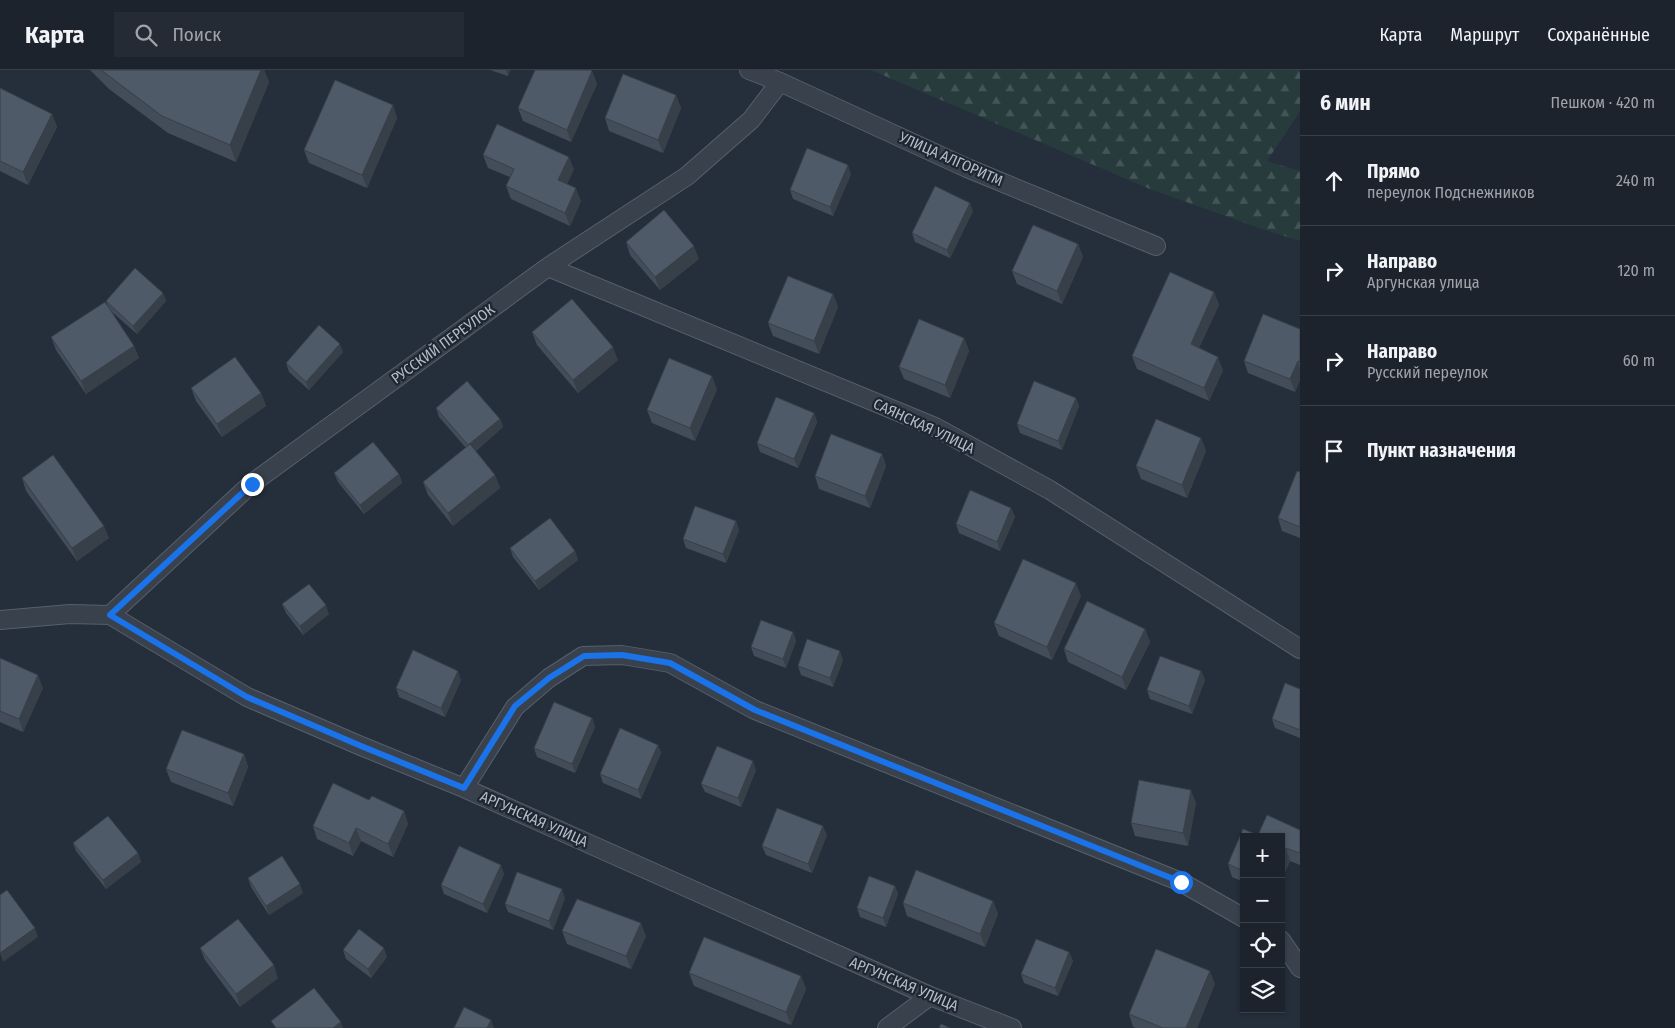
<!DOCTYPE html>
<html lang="ru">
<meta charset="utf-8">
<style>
body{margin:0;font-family:"Fira Sans Condensed",sans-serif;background:#252b35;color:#f1f3f6}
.controls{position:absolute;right:15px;bottom:15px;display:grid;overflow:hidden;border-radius:0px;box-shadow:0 1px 4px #0004}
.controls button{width:45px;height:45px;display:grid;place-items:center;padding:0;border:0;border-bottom:1px solid #3a4049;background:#1c232d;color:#f1f3f6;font:25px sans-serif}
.stop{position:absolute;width:15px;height:15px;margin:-11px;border:4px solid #1a73e8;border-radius:50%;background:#fff}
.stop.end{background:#1a73e8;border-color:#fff;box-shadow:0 1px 5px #0008}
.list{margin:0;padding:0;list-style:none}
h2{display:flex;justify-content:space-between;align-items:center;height:65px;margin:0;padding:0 20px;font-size:21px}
h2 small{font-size:16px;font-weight:400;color:#a0a4aa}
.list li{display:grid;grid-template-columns:32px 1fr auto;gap:15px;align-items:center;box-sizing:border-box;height:90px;padding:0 20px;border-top:1px solid #3a4049}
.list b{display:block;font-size:19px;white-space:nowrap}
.list p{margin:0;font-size:16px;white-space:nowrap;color:#a0a4aa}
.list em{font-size:16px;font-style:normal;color:#a0a4aa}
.icon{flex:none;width:28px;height:28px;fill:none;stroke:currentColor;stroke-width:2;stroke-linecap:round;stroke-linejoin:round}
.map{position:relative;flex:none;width:1300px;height:958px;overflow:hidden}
header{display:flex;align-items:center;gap:30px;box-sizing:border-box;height:70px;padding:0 25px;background:#1c232d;border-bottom:1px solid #3a4049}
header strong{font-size:24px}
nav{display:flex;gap:28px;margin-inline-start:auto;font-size:18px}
.search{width:350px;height:45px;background:#252b35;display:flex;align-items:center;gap:12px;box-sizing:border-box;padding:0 18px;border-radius:0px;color:#a0a4aa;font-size:19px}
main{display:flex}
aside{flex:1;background:#1c232d}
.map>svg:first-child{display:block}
</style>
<header>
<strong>Карта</strong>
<div class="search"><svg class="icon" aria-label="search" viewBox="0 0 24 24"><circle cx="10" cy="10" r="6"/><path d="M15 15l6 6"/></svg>Поиск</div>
<nav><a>Карта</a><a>Маршрут</a><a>Сохранённые</a></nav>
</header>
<main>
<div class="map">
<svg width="1300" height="958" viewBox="0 0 1300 958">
<defs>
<pattern id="forest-firs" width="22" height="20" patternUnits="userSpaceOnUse" patternTransform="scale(1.25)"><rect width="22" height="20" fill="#273b3d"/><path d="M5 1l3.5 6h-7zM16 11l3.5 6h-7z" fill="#445558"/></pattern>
</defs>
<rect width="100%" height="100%" fill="#252f3c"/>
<path fill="url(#forest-firs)" d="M871,0H1300V41L1267,91L1300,101V171L1259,158L1150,119Z"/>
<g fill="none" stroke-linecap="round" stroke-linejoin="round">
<defs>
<path id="street" d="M749,0L780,12L967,98L1156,176
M548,197L935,357L1050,420L1300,579
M110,545L251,414L548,197L687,106L751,50L780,12
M0,550L70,544L110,545L247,627L361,676L464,718L930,926L1012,958
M464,718L515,637L549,608L583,586L622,585L670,593L755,640L1181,812L1244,848
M1281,870L1300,898
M887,958L930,926"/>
</defs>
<use href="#street" stroke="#575f6a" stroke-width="20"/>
<use href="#street" stroke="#39414c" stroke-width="18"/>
</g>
<path fill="#434d59" d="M90,0H264L269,12L236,92L168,63L109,19Z
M490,0H510L508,6Z
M592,1L597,14L571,72L523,51L518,38Z
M0,18L52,44L57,57L28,115L0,101Z
M676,25L681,38L663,83L609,61L605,48Z
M393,35L397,48L367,118L309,93L304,80Z
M483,85L574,99L567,114L581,131L570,156L511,129L506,116L510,107L488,98Z
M851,104L833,146L793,129L790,120Z
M973,141L950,188L915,172L912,163Z
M626,172L699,189L660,220L630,185Z
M1078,174L1083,187L1062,234L1017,214L1012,201Z
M1214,222L1219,235L1199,278L1223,300L1209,331L1137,299L1132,286Z
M163,223L166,231L137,264L112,242L134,276L139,288L86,324L56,280L51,267L108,237L106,231Z
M833,224L838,237L819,284L773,266L768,253Z
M1300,259V310L1295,322L1248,303L1244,291Z
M532,262L618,290L578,323L537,275Z
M964,268L969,281L950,328L904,309L899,297Z
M343,282L309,320L289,302L286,293Z
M191,318L261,323L266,336L222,367L196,331Z
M717,319L695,371L652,353L647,340Z
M1076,328L1079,336L1062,380L1020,363L1017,354Z
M436,338L500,349L503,357L476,381L495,405L500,418L453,456L428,425L423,412L466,378L439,347Z
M814,343L817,352L798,398L760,382L757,373Z
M1201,368L1206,381L1187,428L1141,409L1136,396Z
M882,384L886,396L870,438L819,419L815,406Z
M1300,402V468L1282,461L1278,448Z
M334,403L399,404L402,413L364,444L338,412Z
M22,408L109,468L77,491L26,421Z
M1011,438L1015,447L1000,481L959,463L956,454Z
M736,451L739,460L726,493L686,478L683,469Z
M510,478L575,481L578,490L539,520L513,487Z
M1081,526L1052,590L999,566L994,553Z
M282,534L329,544L303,565L286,543Z
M1145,559L1150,572L1126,620L1068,592L1064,579Z
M793,562L796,571L786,598L754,586L751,577Z
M0,588L43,618L23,662L0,652Z
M843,590L833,617L801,605L798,596Z
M1201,601L1205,610L1192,644L1150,629L1147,620Z
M461,610L445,647L399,627L396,618Z
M1300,619V668L1275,658L1272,649Z
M592,648L595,657L575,703L537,687L534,678Z
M658,675L661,683L641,729L603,713L600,704Z
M244,684L248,697L233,736L171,712L166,699Z
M756,700L741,737L705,722L701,714Z
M1196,733L1188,776L1135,766L1131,753Z
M404,741L408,754L393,787L361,771L353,786L317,769L313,756Z
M1267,745L1300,760V795L1290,791L1281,811V767H1244V812L1232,807L1228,794L1243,759L1258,765Z
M827,765L812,803L766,785L762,776Z
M73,773L138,783L141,792L106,819L76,781Z
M504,804L487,843L444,824L441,815Z
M248,808L303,823L269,845L251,817Z
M895,816L898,824L886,857L860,847L857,838Z
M565,828L553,860L508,842L505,834Z
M993,831L998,844L985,877L907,846L903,833Z
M562,861L646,866L631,899L567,874Z
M200,878L278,908L240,937L205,890Z
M343,880L387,887L371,908L346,889Z
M1069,882L1073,891L1058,926L1024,913L1021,904Z
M689,903L801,906L806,919L791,955L694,916Z
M1215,914L1197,958H1136L1133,957L1129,944Z"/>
<path fill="#373f48" d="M261,0H264L269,12L236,92L230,75Z
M506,0H510L508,6Z
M592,1L597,14L571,72L567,60Z
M676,25L681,38L663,83L658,70Z
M393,35L397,48L367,118L362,105Z
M52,44L57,57L28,115L23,102Z
M569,87L574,99L563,123L558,110Z
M848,95L851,104L833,146L830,137Z
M576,118L581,131L570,156L565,143Z
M970,133L973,141L950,188L947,180Z
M1078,174L1083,187L1062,234L1057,221Z
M694,176L699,189L660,220L655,207Z
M1214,222L1219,235L1195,287L1191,274Z
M163,223L166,231L137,264L133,256Z
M833,224L838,237L819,284L814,271Z
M964,268L969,281L950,328L945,315Z
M340,274L343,282L309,320L306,312Z
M134,276L139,288L86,324L81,311Z
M613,277L618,290L578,323L573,310Z
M1218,287L1223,300L1209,331L1204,318Z
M1298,291L1300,298V310L1295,322L1290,309Z
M712,306L717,319L695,371L690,358Z
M261,323L266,336L222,367L217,354Z
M1076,328L1079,336L1062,380L1058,371Z
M814,343L817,352L798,398L794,389Z
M500,349L503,357L472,384L468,375Z
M1201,368L1206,381L1187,428L1182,415Z
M882,384L886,396L870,438L865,426Z
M399,404L402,413L364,444L360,435Z
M495,405L500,418L453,456L448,443Z
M1011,438L1015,447L1000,481L997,472Z
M736,451L739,460L726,493L723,484Z
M104,456L109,468L77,491L72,478Z
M575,481L578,490L539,520L535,511Z
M1076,513L1081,526L1052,590L1047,577Z
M326,535L329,544L303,565L300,556Z
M1145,559L1150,572L1126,620L1122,607Z
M793,562L796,571L786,598L783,589Z
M840,581L843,590L833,617L830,608Z
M458,601L461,610L445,647L441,638Z
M1201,601L1205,610L1192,644L1189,636Z
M38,605L43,618L23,662L19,649Z
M592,648L595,657L575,703L572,694Z
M658,675L661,683L641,729L638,720Z
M244,684L248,697L233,736L228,723Z
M753,691L756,700L741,737L738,728Z
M1191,720L1196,733L1188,776L1183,763Z
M404,741L408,754L393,787L388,774Z
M823,756L827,765L812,803L808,794Z
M356,758L361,771L353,786L349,773Z
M1286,778L1290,791L1281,811V788Z
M138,783L141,792L106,819L103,810Z
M501,795L504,804L487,843L483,834Z
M300,814L303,823L269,845L266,836Z
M895,816L898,824L886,857L883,848Z
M562,819L565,828L553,860L549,851Z
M993,831L998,844L985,877L980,864Z
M641,853L646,866L631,899L626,886Z
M35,858L38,867L3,892L0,883Z
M384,878L387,887L371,908L368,899Z
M1069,882L1073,891L1058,926L1055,918Z
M274,895L278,908L240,937L236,924Z
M1210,901L1215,914L1197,958H1186Z
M801,906L806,919L791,955L786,942Z
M491,950L494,958H487Z
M341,952L343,958H333Z"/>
<path fill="#4e5a67" stroke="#373f48" d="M101,0H261L230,75L162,46Z
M535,0H591L592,1L567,60L518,38Z
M623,4L676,25L658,70L605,48Z
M335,10L393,35L362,105L304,80Z
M0,18L52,44L23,102L0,91Z
M497,54L569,87L558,110L576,118L565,143L506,116L514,99L483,85Z
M807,78L848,95L830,137L790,120Z
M935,116L970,133L947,180L912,163Z
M664,140L694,176L655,207L626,172Z
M1033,155L1078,174L1057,221L1012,201Z
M135,198L163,223L133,256L106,231Z
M1170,202L1214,222L1191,274L1218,287L1204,318L1132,286Z
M788,206L833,224L814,271L768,253Z
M572,229L613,277L573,310L532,262Z
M105,232L134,276L81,311L51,267Z
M1263,244L1300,259V292L1298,291L1290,309L1244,291Z
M919,249L964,268L945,315L899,297Z
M319,255L340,274L306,312L286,293Z
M235,287L261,323L217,354L191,318Z
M669,288L712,306L690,358L647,340Z
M467,311L500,349L468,375L436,338Z
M1034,311L1076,328L1058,371L1017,354Z
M776,327L814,343L794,389L757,373Z
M1156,349L1201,368L1182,415L1136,396Z
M831,364L882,384L865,426L815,406Z
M373,372L399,404L360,435L334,403Z
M470,374L495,405L448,443L423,412Z
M53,385L104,456L72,478L22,408Z
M1297,401L1300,402V457L1278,448Z
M970,420L1011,438L997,472L956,454Z
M695,436L736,451L723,484L683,469Z
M550,448L575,481L535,511L510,478Z
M1023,489L1076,513L1047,577L994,553Z
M309,514L326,535L300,556L282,534Z
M1087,531L1145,559L1122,607L1064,579Z
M761,550L793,562L783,589L751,577Z
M807,569L840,581L830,608L798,596Z
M413,580L458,601L441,638L396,618Z
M1160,586L1201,601L1189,636L1147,620Z
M0,588L38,605L19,649L0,641Z
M1285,613L1300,619V660L1272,649Z
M554,632L592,648L572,694L534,678Z
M620,658L658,675L638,720L600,704Z
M182,660L244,684L228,723L166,699Z
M717,676L753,691L738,728L701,714Z
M1139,710L1191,720L1183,763L1131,753Z
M333,713L369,730L372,726L404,741L388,774L356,758L349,773L313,756Z
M777,738L823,756L808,794L762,776Z
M1267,745L1300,760V781L1299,783L1286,778L1281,788V767H1244V801L1228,794L1243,759L1258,765Z
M108,746L138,783L103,810L73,773Z
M459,776L501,795L483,834L441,815Z
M282,786L300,814L266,836L248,808Z
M916,800L993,831L980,864L903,833Z
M517,802L562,819L549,851L505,834Z
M869,806L895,816L883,848L857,838Z
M7,820L35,858L0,883V825Z
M577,829L641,853L626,886L562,861Z
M238,849L274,895L236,924L200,878Z
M359,859L384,878L368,899L343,880Z
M704,867L801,906L786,942L689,903Z
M1036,869L1069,882L1055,918L1021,904Z
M1156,879L1210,901L1186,958H1163L1129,944Z
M314,918L341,952L333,958H276L271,951Z
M464,937L491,950L487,958H454Z
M941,954L950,958H939Z"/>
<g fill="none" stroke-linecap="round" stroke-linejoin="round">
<path stroke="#1a73e8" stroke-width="6" d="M252,414L110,545L247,627L361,676L464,718L515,636L549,608L584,586L622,585L670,593L755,640L1181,812"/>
</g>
<g text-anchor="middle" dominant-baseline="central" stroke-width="4.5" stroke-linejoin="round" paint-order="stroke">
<g font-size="15" fill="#b4bcc7" stroke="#1e2631">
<text transform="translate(951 89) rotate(24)">УЛИЦА АЛГОРИТМ</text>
<text transform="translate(443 274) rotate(-36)">РУССКИЙ ПЕРЕУЛОК</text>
<text transform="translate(924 356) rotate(25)">САЯНСКАЯ УЛИЦА</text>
<text transform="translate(534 749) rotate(24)">АРГУНСКАЯ УЛИЦА</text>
<text transform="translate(904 914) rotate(23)">АРГУНСКАЯ УЛИЦА</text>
</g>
</g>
</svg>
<div class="controls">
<button>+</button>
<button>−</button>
<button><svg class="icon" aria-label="locate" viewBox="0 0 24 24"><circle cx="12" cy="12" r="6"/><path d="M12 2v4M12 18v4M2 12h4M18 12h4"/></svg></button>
<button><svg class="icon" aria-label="layers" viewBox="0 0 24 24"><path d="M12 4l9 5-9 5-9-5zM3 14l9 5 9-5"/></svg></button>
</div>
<div class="stop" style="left:1181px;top:812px"></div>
<div class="stop end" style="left:252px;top:414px"></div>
</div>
<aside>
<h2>6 мин<small>Пешком · 420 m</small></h2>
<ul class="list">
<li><svg class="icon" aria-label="ahead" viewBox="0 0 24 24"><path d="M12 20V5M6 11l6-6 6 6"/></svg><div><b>Прямо</b><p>переулок Подснежников</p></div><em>240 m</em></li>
<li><svg class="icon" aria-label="right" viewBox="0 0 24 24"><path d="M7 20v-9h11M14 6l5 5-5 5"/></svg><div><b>Направо</b><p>Аргунская улица</p></div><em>120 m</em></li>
<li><svg class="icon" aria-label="right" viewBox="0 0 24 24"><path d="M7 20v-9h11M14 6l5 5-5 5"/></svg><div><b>Направо</b><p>Русский переулок</p></div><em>60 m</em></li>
<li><svg class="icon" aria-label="arrive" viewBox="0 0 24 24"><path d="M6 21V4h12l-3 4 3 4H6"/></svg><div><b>Пункт назначения</b></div></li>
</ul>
</aside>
</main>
